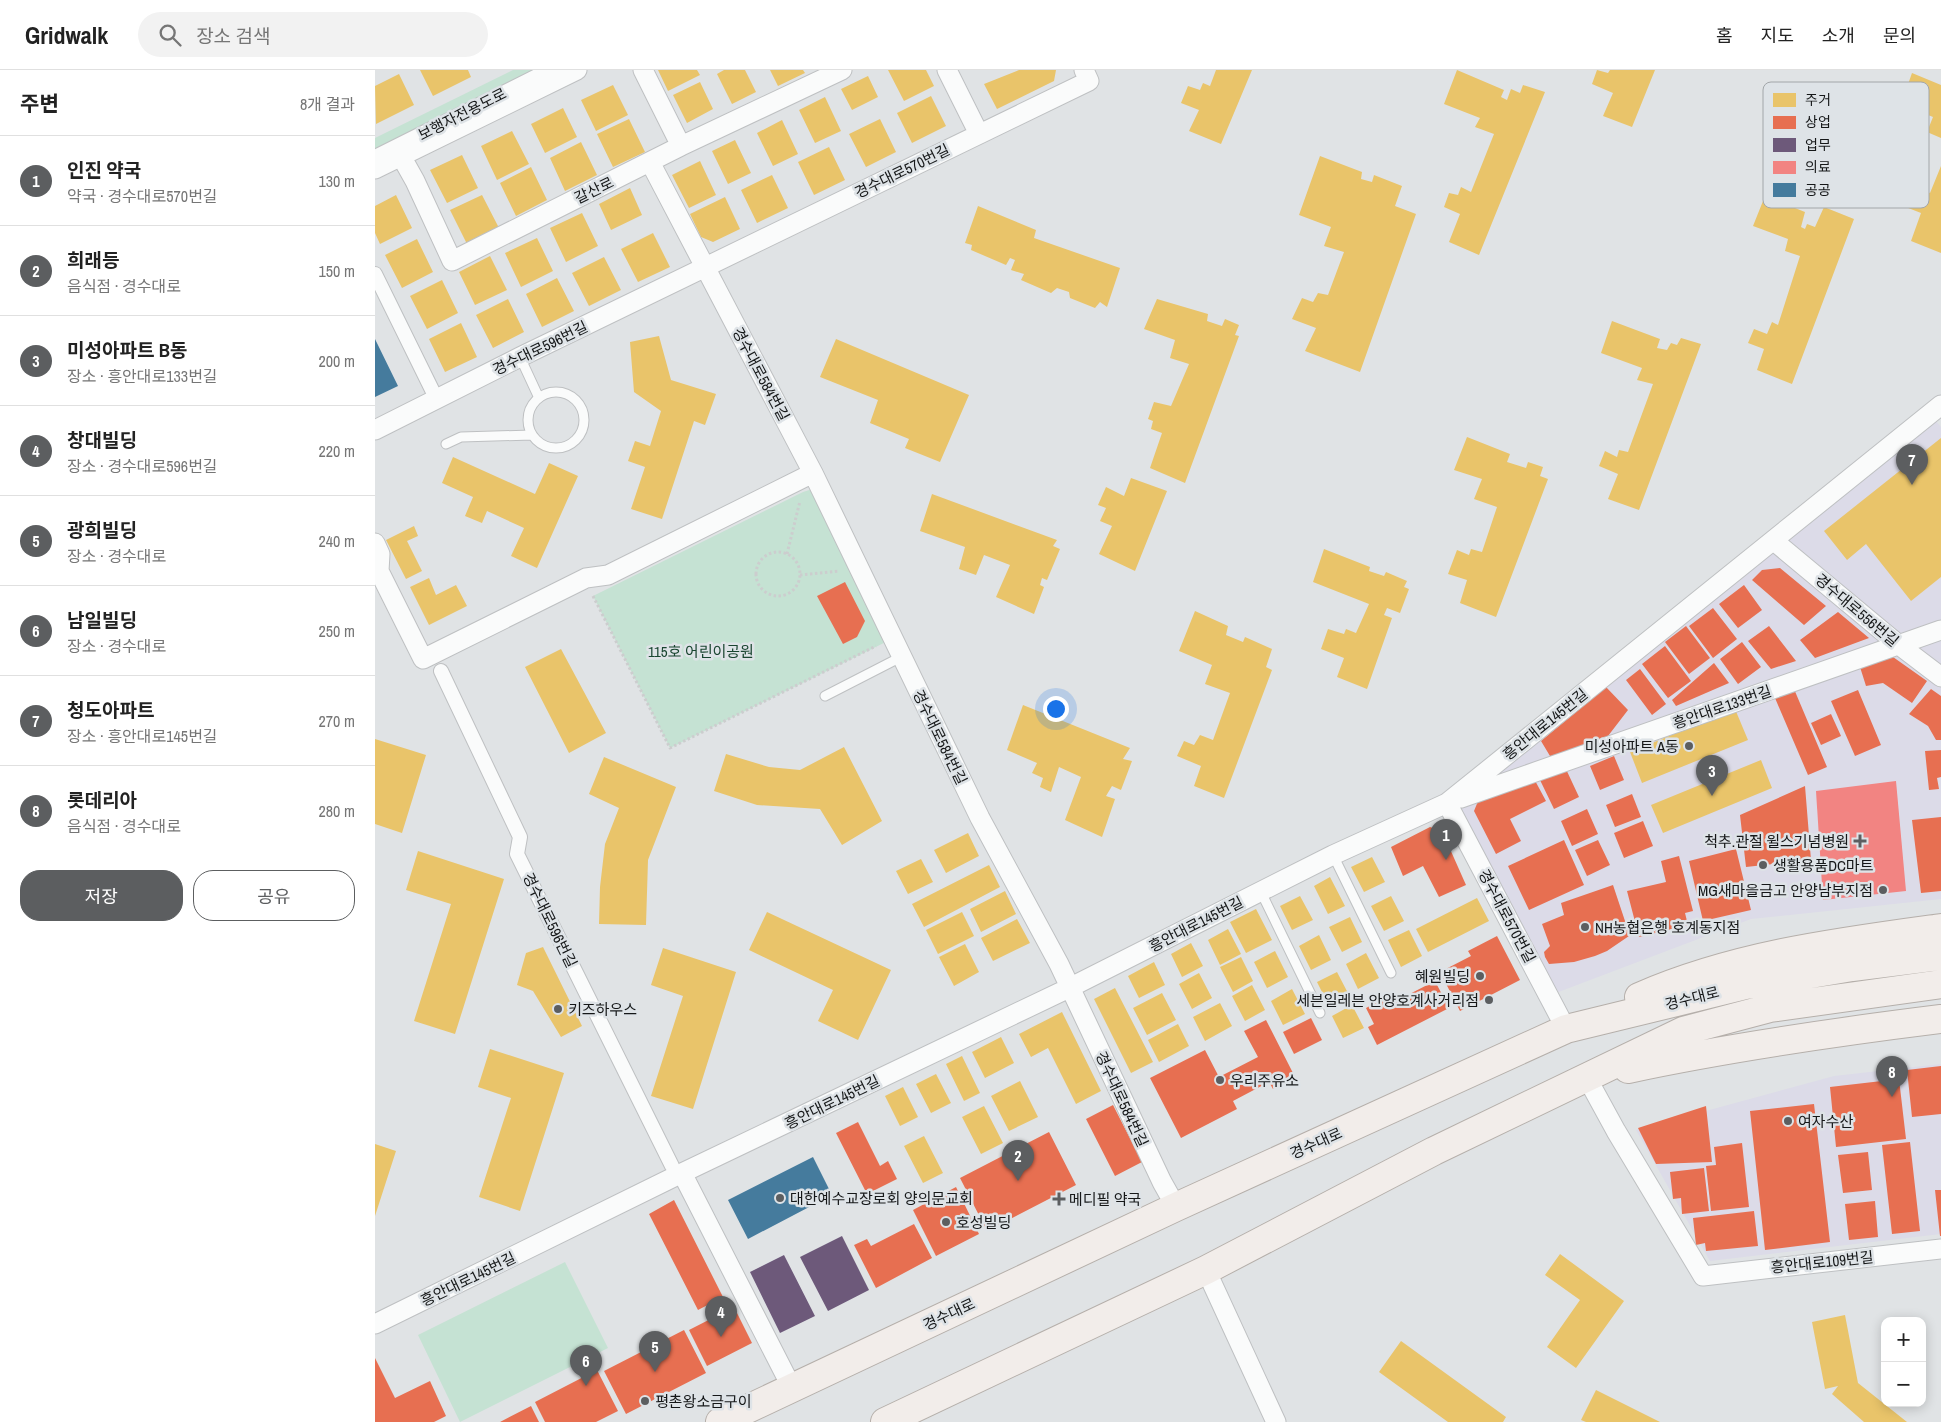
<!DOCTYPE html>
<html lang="ko">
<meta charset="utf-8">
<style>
body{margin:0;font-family:"Archivo Narrow","Noto Sans KR",sans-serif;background:#f2f2f2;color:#222}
.controls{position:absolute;right:15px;bottom:15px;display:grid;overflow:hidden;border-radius:10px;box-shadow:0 2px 12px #0003}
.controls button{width:45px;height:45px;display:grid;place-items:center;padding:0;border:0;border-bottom:1px solid #e0e0e0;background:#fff;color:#222;font:25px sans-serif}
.you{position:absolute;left:680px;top:638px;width:18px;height:18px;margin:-12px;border:4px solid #fff;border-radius:50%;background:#1a73e8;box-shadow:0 0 0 8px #1a73e833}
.badge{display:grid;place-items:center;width:32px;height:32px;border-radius:50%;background:#5c5e60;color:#fff;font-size:16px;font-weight:700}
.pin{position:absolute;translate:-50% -41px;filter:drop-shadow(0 1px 2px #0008)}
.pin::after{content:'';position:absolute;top:26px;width:18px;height:15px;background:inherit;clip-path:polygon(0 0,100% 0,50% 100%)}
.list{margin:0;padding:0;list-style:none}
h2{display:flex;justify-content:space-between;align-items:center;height:65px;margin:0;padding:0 20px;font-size:21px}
h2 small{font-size:16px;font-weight:400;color:#767676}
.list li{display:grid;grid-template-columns:32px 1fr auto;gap:15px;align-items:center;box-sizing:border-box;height:90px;padding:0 20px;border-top:1px solid #e0e0e0}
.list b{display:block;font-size:19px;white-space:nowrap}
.list p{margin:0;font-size:16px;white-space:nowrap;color:#767676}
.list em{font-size:16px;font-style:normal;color:#767676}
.actions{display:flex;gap:10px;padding:15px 20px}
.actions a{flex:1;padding:11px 0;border:1px solid #5c5e60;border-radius:20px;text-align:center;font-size:18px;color:#5c5e60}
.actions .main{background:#5c5e60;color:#fff}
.icon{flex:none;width:28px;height:28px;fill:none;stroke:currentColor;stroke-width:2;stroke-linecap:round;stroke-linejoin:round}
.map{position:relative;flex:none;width:1566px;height:1352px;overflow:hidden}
header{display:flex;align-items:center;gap:30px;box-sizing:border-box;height:70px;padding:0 25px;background:#fff;border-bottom:1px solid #e0e0e0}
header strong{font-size:24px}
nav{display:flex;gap:28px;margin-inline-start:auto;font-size:18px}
.search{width:350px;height:45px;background:#f2f2f2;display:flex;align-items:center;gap:12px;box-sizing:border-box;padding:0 18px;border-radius:28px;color:#767676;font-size:19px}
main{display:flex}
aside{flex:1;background:#fff}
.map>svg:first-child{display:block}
</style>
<header>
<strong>Gridwalk</strong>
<div class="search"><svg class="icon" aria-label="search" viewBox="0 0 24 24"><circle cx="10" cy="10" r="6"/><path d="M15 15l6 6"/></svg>장소 검색</div>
<nav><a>홈</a><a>지도</a><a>소개</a><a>문의</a></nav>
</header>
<main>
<aside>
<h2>주변<small>8개 결과</small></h2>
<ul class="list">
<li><span class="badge">1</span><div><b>인진 약국</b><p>약국 · 경수대로570번길</p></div><em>130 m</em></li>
<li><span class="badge">2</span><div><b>희래등</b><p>음식점 · 경수대로</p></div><em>150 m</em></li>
<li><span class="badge">3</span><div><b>미성아파트 B동</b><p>장소 · 흥안대로133번길</p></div><em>200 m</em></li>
<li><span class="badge">4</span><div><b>창대빌딩</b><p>장소 · 경수대로596번길</p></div><em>220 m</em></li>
<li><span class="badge">5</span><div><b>광희빌딩</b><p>장소 · 경수대로</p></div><em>240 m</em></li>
<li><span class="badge">6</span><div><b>남일빌딩</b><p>장소 · 경수대로</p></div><em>250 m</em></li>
<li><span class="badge">7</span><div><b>청도아파트</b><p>장소 · 흥안대로145번길</p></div><em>270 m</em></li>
<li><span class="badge">8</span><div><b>롯데리아</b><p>음식점 · 경수대로</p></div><em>280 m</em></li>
</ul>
<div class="actions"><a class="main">저장</a><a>공유</a></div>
</aside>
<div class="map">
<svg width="1566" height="1352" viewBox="0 0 1566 1352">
<rect width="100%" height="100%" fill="#e0e3e5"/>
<path fill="#dcdbe8" d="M1558,348L1566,357V829L1376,849L1173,926L1072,733Z
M1566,994V1164L1335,1191L1261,1060L1459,1006Z"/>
<path fill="#c5e2d3" d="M138,0H193L0,96V68Z
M444,417L517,569L295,678L218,526L428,422Z
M190,1192L233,1278L85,1352L43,1265Z"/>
<path fill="#e9c46a" d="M45,0H93L96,7L58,26Z
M283,0H322L325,5L293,21Z
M349,0H370L381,22L357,34L342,4Z
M395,0H428L430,3L403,16Z
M513,0H551L559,16L529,31Z
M644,0H681L679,11L622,39L609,14Z
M841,0H877L846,74L814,61L824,40L806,33L813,16L825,20L828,13L835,16Z
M1082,0L1129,20L1126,27L1132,30L1136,19L1145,23L1148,15L1170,22L1104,185L1074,172L1085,144L1069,137L1074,123L1083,125L1086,117L1096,122L1119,64L1100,57L1105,48L1069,34Z
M1222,0L1233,3L1235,0H1280L1257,57L1228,46L1238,23L1217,14Z
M1537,3L1566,15V68L1552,62L1558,47L1526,34Z
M24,4L39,35L1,54L0,16Z
M493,6L503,27L477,40L466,19Z
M325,12L338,39L312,53L298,25Z
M238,15L253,45L221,61L206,30Z
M556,26L571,56L537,73L522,43Z
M450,27L466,61L440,73L424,40Z
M188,38L202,67L170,83L156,54Z
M254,49L270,82L238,97L222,64Z
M505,49L521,82L491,97L474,64Z
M407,50L423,84L398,96L382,63Z
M137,61L154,94L122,110L106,76Z
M360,70L376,103L353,114L337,81Z
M206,72L222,105L190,121L175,88Z
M454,77L470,110L439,125L423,92Z
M87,85L103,118L72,133L55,100Z
M945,86L987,102L986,109L997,112L999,105L1027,116L1020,136L1041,144L985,302L930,281L941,258L917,249L927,228L938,232L943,223L953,225L969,182L949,176L956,157L924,145Z
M325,91L341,125L314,138L297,105Z
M1566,96V183L1536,171L1546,143L1523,134L1528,122L1542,127L1545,119L1555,123Z
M156,97L172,130L141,146L125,113Z
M397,105L413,138L382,153L366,120Z
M255,118L267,145L236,160L224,134Z
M21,125L37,158L5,174L0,163V136Z
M107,125L124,158L92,174L75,140Z
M1390,126L1430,142L1426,157L1430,159L1432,154L1440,157L1449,137L1479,149L1417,314L1382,300L1389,279L1373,273L1379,259L1392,264L1397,252L1403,255L1425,186L1410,181L1413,169L1378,156Z
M350,127L365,159L338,172L326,167L315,144Z
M603,136L661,160L659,168L745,198L732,237L725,232L720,238L695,228L694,222L682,218L676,223L646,210L649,204L636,200L640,190L635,188L631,195L596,180L597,175L590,173Z
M207,143L223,176L191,192L175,158Z
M278,163L295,197L263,212L246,179Z
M162,168L178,201L146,217L130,183Z
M42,169L58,202L27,218L10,185Z
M115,186L132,220L100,235L84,202Z
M229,187L246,220L214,236L197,203Z
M182,208L199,241L167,257L151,224Z
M67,210L83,243L52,259L35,226Z
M133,229L149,262L118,278L101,245Z
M782,229L833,244L832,251L847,256L850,249L864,255L860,265L864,266L810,413L775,398L787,363L776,359L778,351L773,349L779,332L796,336L814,294L795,288L800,270L769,259Z
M1237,251L1285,269L1282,278L1292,280L1296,273L1302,275L1306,268L1326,274L1264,440L1233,429L1243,404L1224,396L1230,381L1242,387L1244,380L1253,382L1278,314L1262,310L1267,298L1226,283Z
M86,253L102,287L70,302L54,269Z
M284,266L296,310L341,324L330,355L319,351L287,449L256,439L270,397L253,391L260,371L275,376L286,341L259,322L255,272Z
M461,269L594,325L565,392L530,378L534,369L495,353L503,330L445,307Z
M1092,367L1135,384L1132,392L1151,398L1153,392L1168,397L1165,406L1173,409L1121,547L1085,533L1092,510L1073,504L1082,480L1094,485L1096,479L1107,482L1122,437L1099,429L1107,409L1079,400Z
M1566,368V507L1536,531L1491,474L1472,490L1449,461Z
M78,387L160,424L174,393L203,406L162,498L136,486L149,458L112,441L107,453L90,446L98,427L67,413Z
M756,408L792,421L760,501L724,484L737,456L725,451L731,438L723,435L731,417L749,426Z
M557,424L682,470L678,476L685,479L672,510L667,508L665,515L669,517L659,544L621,527L635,495L609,485L601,505L584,499L590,477L545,461Z
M39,456L43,466L32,471L47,501L31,509L11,470Z
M949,479L995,497L994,501L1009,506L1011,502L1032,511L1029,517L1034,519L1025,543L1012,538L1009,545L1017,548L992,619L962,607L969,588L946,579L953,559L969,564L971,559L981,563L994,534L938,512Z
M54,508L61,525L81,515L92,536L54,555L35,517Z
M820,541L853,556L851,565L868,572L870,567L897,579L891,597L897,600L849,728L819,716L826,696L802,686L809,671L819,675L825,665L838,670L855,623L830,614L837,595L804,581Z
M186,579L231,663L194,683L150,597Z
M648,635L755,678L748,689L757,691L746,720L737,716L731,726L740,729L727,767L690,750L706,707L684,697L676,722L665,717L668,708L657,703L662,693L632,680Z
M1360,639L1373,670L1267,713L1255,682Z
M0,669L51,685L27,763L0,754Z
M469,677L507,751L467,775L445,739L382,735L339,721L351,684L394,697L425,700Z
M229,687L301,717L273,790L271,855L224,854L225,817L230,774L244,738L214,724Z
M1386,690L1397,718L1288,763L1276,735Z
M593,763L604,786L571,803L559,780Z
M43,781L129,809L80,964L39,951L76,834L31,820Z
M997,787L1010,812L989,822L976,797Z
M546,789L558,812L533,824L521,801Z
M614,795L625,817L549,857L537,834Z
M955,807L970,836L953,844L939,816Z
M630,821L641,844L606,862L595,839Z
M925,826L938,850L917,860L905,836Z
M1016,826L1029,851L1009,861L996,836Z
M1102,828L1114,851L1053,882L1041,859Z
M881,839L897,870L871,883L855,852Z
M392,842L516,900L483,970L443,951L458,920L374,880Z
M587,842L599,866L563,884L551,860Z
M975,847L987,872L967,882L954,857Z
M642,849L655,873L618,891L606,868Z
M853,859L866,884L845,895L833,870Z
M1034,860L1047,886L1026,897L1013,870Z
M944,865L956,890L936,900L924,876Z
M816,873L828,896L807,907L796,884Z
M590,874L604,902L579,916L564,887Z
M168,877L207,956L186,967L158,921L142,915L151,883Z
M288,878L361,902L318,1039L276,1026L308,926L276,915Z
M900,881L913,907L892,918L879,892Z
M991,883L1004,908L983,919L971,894Z
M866,887L878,911L858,922L845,897Z
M779,892L790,915L764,928L753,906Z
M962,902L975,927L955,938L942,912Z
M824,903L837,928L817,939L804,914Z
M877,915L890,940L870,951L857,926Z
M740,918L778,992L756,1003L719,929Z
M917,919L930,944L908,955L896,931Z
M787,923L801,950L772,965L758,938Z
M845,933L857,956L830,971L818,947Z
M977,935L989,958L968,968L957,946Z
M687,942L726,1021L701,1034L673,978L656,987L644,964Z
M803,954L814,976L784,992L773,970Z
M626,967L639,993L610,1008L597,982Z
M115,979L189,1003L145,1141L104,1127L136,1028L103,1017Z
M587,986L605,1023L589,1031L571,994Z
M561,1004L576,1033L556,1043L541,1014Z
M645,1011L663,1047L634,1061L616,1026Z
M528,1017L543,1047L525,1056L510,1026Z
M609,1036L628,1073L606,1084L587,1047Z
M549,1066L568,1103L548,1113L529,1076Z
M0,1074L21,1081L0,1146Z
M1185,1184L1249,1231L1201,1298L1172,1277L1205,1230L1170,1205Z
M1470,1245L1483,1313L1532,1352H1489L1457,1324L1463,1316L1450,1319L1437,1252Z
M1026,1271L1131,1347L1128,1352H1073L1004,1302Z
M1221,1320L1285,1352H1211L1206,1350Z"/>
<path fill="#e76f51" d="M1405,498L1451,536L1429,555L1377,510L1387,500Z
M470,512L490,551L482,567L468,574L442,526Z
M1369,515L1387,540L1363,558L1344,534Z
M1338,538L1362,569L1338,588L1314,556Z
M1463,542L1494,568L1440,588L1425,570Z
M1311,556L1335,588L1314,604L1290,572Z
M1394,556L1421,591L1396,599L1373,571Z
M1367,572L1386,597L1363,614L1345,589Z
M1290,576L1316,611L1293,628L1267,594Z
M1518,587L1552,611L1537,633L1508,613L1491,616L1485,597Z
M1339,593L1354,613L1301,636L1297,630Z
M1265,599L1291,634L1277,645L1251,610Z
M1231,617L1253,640L1233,666L1178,691L1166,671Z
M1419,619L1452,697L1433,705L1400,628Z
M1556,619L1566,626V670H1561L1553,656L1534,644Z
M1483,620L1506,675L1480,686L1456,631Z
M1456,644L1466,666L1446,675L1436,653Z
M1566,680V707L1562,708L1564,719L1554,720L1550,681Z
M1239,686L1249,710L1225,720L1215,696Z
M1190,697L1204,727L1179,739L1165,710Z
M1157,705L1171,731L1135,749L1146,771L1121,784L1099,741L1106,724Z
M1430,716L1436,790L1371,797L1365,745Z
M1257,724L1266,747L1240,757L1231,735Z
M1212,739L1223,764L1197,776L1186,751Z
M1566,747V821L1546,823L1537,750Z
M1268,751L1278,776L1249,788L1239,763Z
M1055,757L1067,761L1091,815L1064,827L1048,796L1028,806L1016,777Z
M1189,770L1209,815L1154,840L1133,796Z
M1223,770L1235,795L1212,806L1200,780Z
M1361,779L1376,840L1328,851L1314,791Z
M1304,786L1318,841L1310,843L1313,855L1264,867L1252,821L1291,812L1286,791Z
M1238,815L1253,860L1254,866L1232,881L1220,886L1199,892L1174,894L1170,887L1169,882L1175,876L1167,854L1189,845L1186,833Z
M1122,866L1145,910L1085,941L1065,902L1096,886L1093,881Z
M1060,911L1074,938L1002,975L993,957L999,954L991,938L1014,926L1017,933Z
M936,948L947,970L919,984L908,962Z
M891,950L920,1007L898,1019L894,1012L858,1031L862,1039L806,1068L775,1008L830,980L844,1007L883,987L869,961Z
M1566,996V1044L1537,1047L1532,1000Z
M1524,1009L1531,1069L1461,1077L1455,1017Z
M1439,1034L1455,1172L1390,1180L1375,1041Z
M738,1035L767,1092L740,1106L711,1049Z
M1331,1036L1337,1092L1281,1094L1263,1058Z
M483,1052L505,1096L513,1091L522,1109L492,1124L461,1063Z
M674,1062L701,1115L612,1161L585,1108Z
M1535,1072L1545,1161L1517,1164L1507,1075Z
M1367,1073L1374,1137L1336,1141L1331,1096L1341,1095L1339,1077Z
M1493,1082L1497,1120L1468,1123L1463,1085Z
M1329,1098L1334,1141L1307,1144L1306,1128L1298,1129L1295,1102Z
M581,1117L604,1164L561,1186L538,1140Z
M1560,1120H1566V1166H1565Z
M299,1130L348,1227L323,1240L274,1144Z
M1500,1131L1503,1167L1474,1170L1470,1134Z
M1379,1141L1383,1176L1331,1181L1330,1173L1321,1175L1318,1148Z
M539,1154L557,1188L501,1218L479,1175L492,1169L496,1176Z
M359,1237L377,1273L332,1296L314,1260Z
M309,1260L331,1303L251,1344L229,1301Z
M0,1288L20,1328L55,1311L71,1346L59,1352H0Z
M222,1300L243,1341L221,1352H170L160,1332Z
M156,1336L164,1352H125Z"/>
<path fill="#6d597a" d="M467,1166L494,1220L453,1241L425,1187Z
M409,1185L440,1246L405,1263L375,1202Z"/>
<path fill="#f28482" d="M1521,711L1531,821L1448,830L1441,721Z"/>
<path fill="#457b9d" d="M0,269L23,316L0,327Z
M438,1087L457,1125L373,1169L353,1130Z"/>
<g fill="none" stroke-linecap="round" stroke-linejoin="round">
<defs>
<path id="service" d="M145,287L164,328
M153 350a28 28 0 1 1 56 0a28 28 0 1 1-56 0Z
M71,374L86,367L157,365
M450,626L526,587
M958,785L1016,903
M886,822L945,943"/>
<path id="pedestrian" d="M0,87L174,0
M0,204L62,330
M66,601L145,767L142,784L297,1096"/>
<path id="minor" d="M268,0L306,76
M572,0L604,64
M26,86L40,111L77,191L306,76L467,0
M275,92L438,403L605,748L684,894L787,1112L801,1137
M0,99L202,0
M0,360L145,287L714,11L709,0
M1399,471L1524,575L1566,607
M0,473L5,484L4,501L48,589L211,508L233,505L438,403
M1086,728L1566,560
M1072,733L1191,959
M1212,1008L1241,1061L1328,1206L1566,1179
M307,1103L417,1318
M831,1200L901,1352
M0,1254L307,1103L694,918L958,785L1072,733L1566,335"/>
<path id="primary" d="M1264,927C1360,885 1463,872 1566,858
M1253,999C1356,977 1461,962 1566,949
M345,1352L801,1137L1191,959L1371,915L1477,897L1566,886
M510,1352L831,1200L1059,1081L1308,961L1395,938L1566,914"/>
</defs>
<use href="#service" stroke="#bec0c2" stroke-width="11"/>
<use href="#pedestrian" stroke="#bec0c2" stroke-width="16"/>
<use href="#minor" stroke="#bec0c2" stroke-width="21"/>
<use href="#primary" stroke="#b5afaa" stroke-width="30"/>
<path stroke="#cccdce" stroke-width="3" stroke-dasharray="2.5 2.5" stroke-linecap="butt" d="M381 504a22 22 0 1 1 44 0a22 22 0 1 1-44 0Z
M412,484L425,431
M425,505L464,501
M218,526L295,678L501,576"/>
<use href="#service" stroke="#fafbfb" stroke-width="9"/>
<use href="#pedestrian" stroke="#fafbfb" stroke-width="14"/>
<use href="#minor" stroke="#fafbfb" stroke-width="19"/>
<use href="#primary" stroke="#f2edea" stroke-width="28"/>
</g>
<g fill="#5c5e60" stroke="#dee3e7" stroke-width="2">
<circle cx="1314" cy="676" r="5"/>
<path d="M1482.5 763.5h5v5h5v5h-5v5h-5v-5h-5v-5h5z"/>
<circle cx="1388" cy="795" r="5"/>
<circle cx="1508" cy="820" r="5"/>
<circle cx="1210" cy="857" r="5"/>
<circle cx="1105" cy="906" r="5"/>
<circle cx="1114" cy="930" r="5"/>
<circle cx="183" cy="939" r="5"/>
<circle cx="845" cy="1010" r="5"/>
<circle cx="1413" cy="1051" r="5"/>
<circle cx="405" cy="1128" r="5"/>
<path d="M681.5 1121.5h5v5h5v5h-5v5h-5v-5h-5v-5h5z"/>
<circle cx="571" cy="1152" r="5"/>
<circle cx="270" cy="1331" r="5"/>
</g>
<g text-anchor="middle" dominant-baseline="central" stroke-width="5" stroke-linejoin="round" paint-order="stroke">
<g font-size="15" fill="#151718" stroke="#dee3e7">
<text transform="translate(87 44) rotate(-27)">보행자전용도로</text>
<text transform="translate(527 101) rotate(-26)">경수대로570번길</text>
<text transform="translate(219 120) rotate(-26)">갈산로</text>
<text transform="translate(165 278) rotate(-26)">경수대로596번길</text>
<text transform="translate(386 304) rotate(62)">경수대로584번길</text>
<text transform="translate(1482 540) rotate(40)">경수대로556번길</text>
<text transform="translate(1347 637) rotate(-19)">흥안대로133번길</text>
<text transform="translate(1170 654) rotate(-39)">흥안대로145번길</text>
<text transform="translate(565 667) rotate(64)">경수대로584번길</text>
<text transform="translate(1132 846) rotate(62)">경수대로570번길</text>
<text transform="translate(175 850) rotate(64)">경수대로596번길</text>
<text transform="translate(821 854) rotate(-27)">흥안대로145번길</text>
<text transform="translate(1317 928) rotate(-14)">경수대로</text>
<text transform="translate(747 1029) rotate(65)">경수대로584번길</text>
<text transform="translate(457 1032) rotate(-26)">흥안대로145번길</text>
<text transform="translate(941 1073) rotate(-24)">경수대로</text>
<text transform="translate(1447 1192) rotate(-6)">흥안대로109번길</text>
<text transform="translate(93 1209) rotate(-26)">흥안대로145번길</text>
<text transform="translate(574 1244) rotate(-25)">경수대로</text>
</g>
<g font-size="15" fill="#194530" stroke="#dee3e7">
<text x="326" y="581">115호 어린이공원</text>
</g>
<g font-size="15" fill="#151718" stroke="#dee3e7" text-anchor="start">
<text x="1304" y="676" text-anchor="end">미성아파트 A동</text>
<text x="1474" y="771" text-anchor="end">척추.관절 윌스기념병원</text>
<text x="1398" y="795">생활용품DC마트</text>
<text x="1498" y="820" text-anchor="end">MG새마을금고 안양남부지점</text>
<text x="1220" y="857">NH농협은행 호계동지점</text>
<text x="1095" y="906" text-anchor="end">혜원빌딩</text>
<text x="1104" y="930" text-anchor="end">세븐일레븐 안양호계사거리점</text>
<text x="193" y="939">키즈하우스</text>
<text x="855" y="1010">우리주유소</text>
<text x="1423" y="1051">여자수산</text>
<text x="415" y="1128">대한예수교장로회 양의문교회</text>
<text x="694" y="1129">메디필 약국</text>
<text x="581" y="1152">호성빌딩</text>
<text x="280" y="1331">평촌왕소금구이</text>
</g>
</g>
<rect x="1388" y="12" width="166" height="126" rx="8" fill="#dee3e7" stroke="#a2a6a9" stroke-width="1"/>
<rect x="1398" y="23" width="23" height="14" fill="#e9c46a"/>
<rect x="1398" y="46" width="23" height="13" fill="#e76f51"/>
<rect x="1398" y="68" width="23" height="14" fill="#6d597a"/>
<rect x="1398" y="91" width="23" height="13" fill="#f28482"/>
<rect x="1398" y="113" width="23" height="14" fill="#457b9d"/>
<g font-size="14" fill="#151718">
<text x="1430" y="35">주거</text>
<text x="1430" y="57">상업</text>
<text x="1430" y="80">업무</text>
<text x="1430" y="102">의료</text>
<text x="1430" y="125">공공</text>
</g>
</svg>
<div class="controls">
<button>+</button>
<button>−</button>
</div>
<div class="you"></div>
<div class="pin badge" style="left:1071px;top:790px">1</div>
<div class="pin badge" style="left:643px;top:1111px">2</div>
<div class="pin badge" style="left:1337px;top:726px">3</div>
<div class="pin badge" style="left:346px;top:1267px">4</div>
<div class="pin badge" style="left:280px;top:1302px">5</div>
<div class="pin badge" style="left:211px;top:1316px">6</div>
<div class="pin badge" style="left:1537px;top:415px">7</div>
<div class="pin badge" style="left:1517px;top:1027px">8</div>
</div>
</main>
